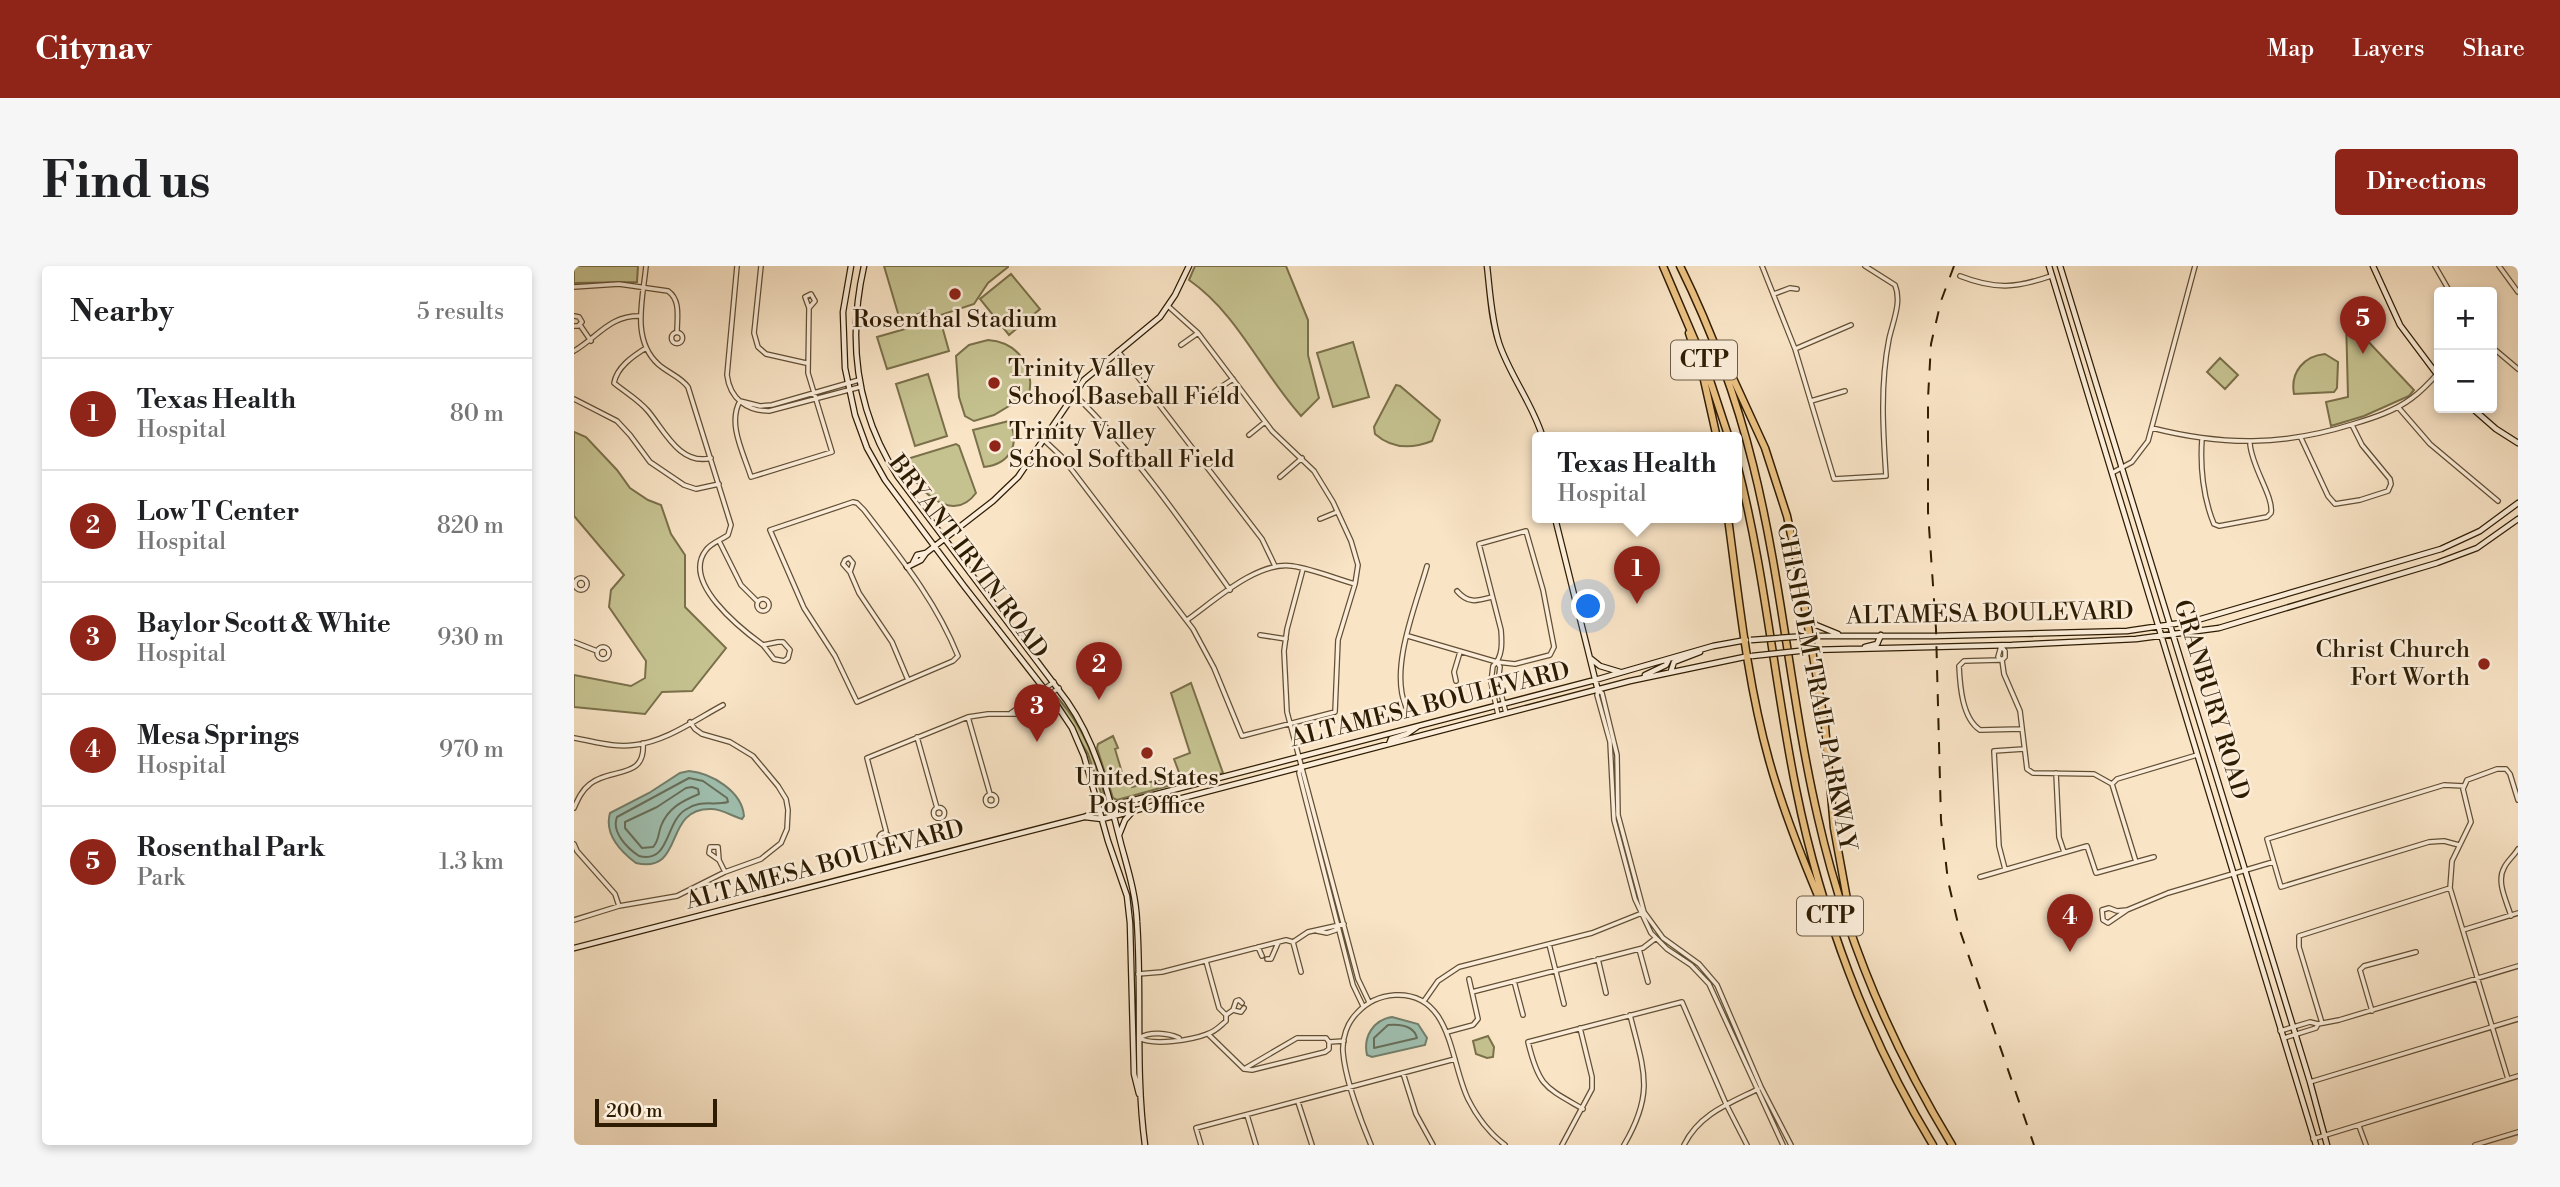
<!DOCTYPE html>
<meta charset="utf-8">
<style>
body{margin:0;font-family:"Libre Bodoni",serif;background:#f6f6f6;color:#202124}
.controls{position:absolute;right:21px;top:21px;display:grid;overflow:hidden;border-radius:7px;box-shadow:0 4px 10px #0003}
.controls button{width:63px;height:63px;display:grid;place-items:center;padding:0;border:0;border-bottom:2px solid #e0e0e0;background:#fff;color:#202124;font:35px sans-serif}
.scale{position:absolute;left:21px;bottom:18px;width:122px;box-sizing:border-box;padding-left:7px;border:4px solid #2f1d03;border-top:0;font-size:19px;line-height:24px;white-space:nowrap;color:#2f1d03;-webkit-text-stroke:5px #fbedda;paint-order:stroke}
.you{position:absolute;left:1015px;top:341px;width:24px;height:24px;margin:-18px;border:5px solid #fff;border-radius:50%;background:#1a73e8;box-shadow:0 0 0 10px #1a73e833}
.badge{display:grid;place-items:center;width:46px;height:46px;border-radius:50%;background:#8f2418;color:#fff;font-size:23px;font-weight:700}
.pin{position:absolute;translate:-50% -58px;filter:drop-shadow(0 2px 4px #0008)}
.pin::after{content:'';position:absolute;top:37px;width:24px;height:21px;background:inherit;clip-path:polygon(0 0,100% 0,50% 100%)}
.popup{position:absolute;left:958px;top:166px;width:210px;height:91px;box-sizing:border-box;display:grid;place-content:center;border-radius:7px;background:#fff;filter:drop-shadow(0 2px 5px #0005);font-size:23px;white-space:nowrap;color:#757577}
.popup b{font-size:26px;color:#202124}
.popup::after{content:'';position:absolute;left:50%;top:100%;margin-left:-14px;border:14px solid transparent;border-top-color:#fff}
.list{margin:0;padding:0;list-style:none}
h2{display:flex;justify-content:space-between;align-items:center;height:91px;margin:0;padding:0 28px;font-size:30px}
h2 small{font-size:23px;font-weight:400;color:#757577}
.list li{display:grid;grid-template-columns:46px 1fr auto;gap:21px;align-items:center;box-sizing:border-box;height:112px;padding:0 28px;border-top:2px solid #e0e0e0}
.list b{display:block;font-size:26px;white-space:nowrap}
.list p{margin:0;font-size:23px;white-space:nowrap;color:#757577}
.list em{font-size:23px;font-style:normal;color:#757577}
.map{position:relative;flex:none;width:1944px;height:879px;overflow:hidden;border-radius:7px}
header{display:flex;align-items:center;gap:42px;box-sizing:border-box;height:98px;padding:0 35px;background:#8f2418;color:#fff}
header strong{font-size:33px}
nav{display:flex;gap:38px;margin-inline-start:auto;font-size:24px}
.intro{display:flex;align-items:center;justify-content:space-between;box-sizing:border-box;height:168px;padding:0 42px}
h1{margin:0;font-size:49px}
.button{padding:18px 32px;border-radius:7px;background:#8f2418;color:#fff;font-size:24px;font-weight:700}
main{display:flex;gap:42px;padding:0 42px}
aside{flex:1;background:#fff;border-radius:7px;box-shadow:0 4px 10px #0003}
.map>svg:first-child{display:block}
</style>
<header>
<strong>Citynav</strong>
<nav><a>Map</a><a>Layers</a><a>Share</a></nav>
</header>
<div class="intro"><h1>Find us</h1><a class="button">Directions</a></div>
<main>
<aside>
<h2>Nearby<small>5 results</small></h2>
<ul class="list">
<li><span class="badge">1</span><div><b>Texas Health</b><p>Hospital</p></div><em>80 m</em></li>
<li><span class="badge">2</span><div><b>Low T Center</b><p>Hospital</p></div><em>820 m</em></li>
<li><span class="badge">3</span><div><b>Baylor Scott &amp; White</b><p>Hospital</p></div><em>930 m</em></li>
<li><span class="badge">4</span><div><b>Mesa Springs</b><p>Hospital</p></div><em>970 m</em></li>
<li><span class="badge">5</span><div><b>Rosenthal Park</b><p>Park</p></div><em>1.3 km</em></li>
</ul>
</aside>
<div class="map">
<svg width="1944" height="879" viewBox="0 0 1944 879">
<rect width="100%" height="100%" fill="#f9e4c6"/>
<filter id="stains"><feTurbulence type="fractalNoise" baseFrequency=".00286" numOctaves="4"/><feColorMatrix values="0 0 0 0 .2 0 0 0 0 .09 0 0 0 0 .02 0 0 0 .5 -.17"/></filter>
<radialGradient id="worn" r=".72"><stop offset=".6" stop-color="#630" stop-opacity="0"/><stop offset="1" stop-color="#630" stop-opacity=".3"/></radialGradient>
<path fill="#c5c290" stroke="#7a704a" stroke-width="2" d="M0,0H64L63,16L0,17Z
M310,0H434V1L414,17L400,38L361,51L359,43L326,54Z
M621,0H712L734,54V89L745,132L727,150C688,107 664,48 615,14Z
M437,8L466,43L435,69L406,33Z
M1772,52L1840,124L1835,130L1790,150L1757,160L1752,136L1774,131Z
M366,53L375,85L313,103L303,71Z
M414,74C443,76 461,100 455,128L420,149L400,155L391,150L385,131L382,90L395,79Z
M779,76L795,131L759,141L743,87Z
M1751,88L1764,96L1763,122L1760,126L1720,128C1716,106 1730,90 1751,88Z
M1646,92L1664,109L1651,123L1633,106Z
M354,108L373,170L341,180L322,118Z
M822,119L826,120L866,154L858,175C838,183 818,183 801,168L800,161Z
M435,155C447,178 436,198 410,201L399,164Z
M0,166L12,171L43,204L56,222L74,234L87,239L97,268L111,289V341L152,382L118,425L88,426L71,448L0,441V409L57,420L71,412L72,395L35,341L37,324L50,309L0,250Z
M382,178L385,180L402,227C377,261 339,220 330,194Z
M617,417L649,507L609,517L600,493L616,487L597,427Z
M482,430C508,458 523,496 531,533L528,530L514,488L483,435Z
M539,470L544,482L541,483L549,510H552L558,521L595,511L600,514L601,518L543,534L539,532L523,482L524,478Z
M914,770L920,781L919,791L913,792L902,788L899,775Z"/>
<path fill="#9fbfaf" stroke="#727e6a" stroke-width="2" d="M115,505C137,507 168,525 170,550L168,553C157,550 149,543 137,543C88,542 112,608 62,597C46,585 30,568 36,547L75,527L106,507Z
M818,751L844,758L853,772L851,779L798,791L793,789C789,771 799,754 818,751Z"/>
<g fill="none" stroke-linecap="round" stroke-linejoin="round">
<path stroke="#676e59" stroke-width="2" d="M115,512L129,515L153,532L154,536C139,540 127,533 111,544C91,557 96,598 65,590C53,582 37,566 43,551Z
M118,521L124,523L125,528C108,535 94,542 87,560C84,568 85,575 79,581L68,582L51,562V556L83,541L112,522Z
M814,759C826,758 840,760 843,772L800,782V772Z"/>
<defs>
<path id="street" d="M72,0C69,33 57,73 84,98C94,107 107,111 114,121L157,259L154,269C147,274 137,277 132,284C107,316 167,363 189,379
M163,0L153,109C156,133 173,145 195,145L286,121
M187,0L180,67L184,81L192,88L232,97
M1188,0L1221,83L1260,213L1312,210C1309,165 1306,118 1315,73C1319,55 1328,36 1321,19L1291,0
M1861,0L1876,26
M1925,0L1944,26
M1386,10C1422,24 1442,22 1477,10
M0,21L45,18L94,25C107,34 103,52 103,66
M237,28L241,35L235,42L231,31Z
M1200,28L1216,22L1223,23
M0,50L5,51L8,56L4,60H0
M6,59L17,75
M97.5 72a5.5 5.5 0 1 1 11 0a5.5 5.5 0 1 1-11 0Z
M607,79L624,67
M1918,81L1944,103
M72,82C59,90 43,101 40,117C51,126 65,134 74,145C90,164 106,200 137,192
M1221,83L1277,59
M0,85C25,70 36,49 67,50
M544,85L688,273L701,300
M641,125L659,113
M500,128C560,186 608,256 656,324
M0,133L43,155L56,169L76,196L110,219L122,223L145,218
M166,135C153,158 170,188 177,211L258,186L234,107L235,42
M166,135L186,140L198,139L285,114
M1237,135L1271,125
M1824,141L1856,178L1924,235
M1578,162C1649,180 1709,180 1779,158C1799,152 1821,145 1838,132C1848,125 1857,115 1865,106
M675,169L691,156
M1727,172L1754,230L1761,238L1786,234L1814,225L1817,218L1816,213L1788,179L1778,159
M1628,173C1626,200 1629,232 1640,258L1645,260L1693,251L1697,247C1700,231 1678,202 1676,178
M470,174L488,191L619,363L640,402L668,470L761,446L764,374L781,318L784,299L777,275L759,236L740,205L698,165L624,67L594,40
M1538,207L1558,196L1574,175L1621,0
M706,211L728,192
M279,236L283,237L290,244C326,291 362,335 384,390L379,395L283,436L261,390L230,342L196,264Z
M746,253L763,246
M145,275L167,319L184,336
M275,292L279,297L276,306L269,298L271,294Z
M729,303L713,363L710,385L713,446L784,713L795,736
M276,306L285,327L318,376L334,414
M1 318a6 6 0 1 1 12 0a6 6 0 1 1-12 0Z
M883,325C894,338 903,335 918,331
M183 339a6 6 0 1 1 12 0a6 6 0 1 1-12 0Z
M613,354C640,335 683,295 718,300C739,303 760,312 781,318
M686,369L712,373
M834,370L923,396L941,398L976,389L980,381L969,324L952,265L905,278L927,364C928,376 929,391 919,400L917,416L924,449
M0,376L23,385
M204,376H209L216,384L214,392L210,395L200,393L189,379Z
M1427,380L1424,391L1428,394L1430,408L1446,445L1453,503L1459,507L1520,508L1538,518L1562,596
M1427,380L1431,385V391L1428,394
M23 387a6 6 0 1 1 12 0a6 6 0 1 1-12 0Z
M1426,394L1390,395L1385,400C1386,420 1388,452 1406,464L1448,463
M923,396L926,401L924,416L932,447
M882,415L880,406L886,386
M1024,425L1028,427L1043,489L1044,549L1070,646L1089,672L1125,698L1143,719L1187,821L1217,879
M1024,425L1023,429L1036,476L1040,554L1061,633L1077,667L1093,683L1117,699L1135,718L1209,879
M832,441C815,403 842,339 853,300
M437,447L480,416
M394,451L416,528
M343,471L363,542
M0,472C19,475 40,482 60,479C91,476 121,454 149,439
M726,501L725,507L730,527L779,719L789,740
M1482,507L1485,571L1490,586
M1538,518L1543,513L1623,489
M411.5 534a5.5 5.5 0 1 1 11 0a5.5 5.5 0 1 1-11 0Z
M359.5 547a5.5 5.5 0 1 1 11 0a5.5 5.5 0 1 1-11 0Z
M0,542C4,533 8,524 16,518C37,501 72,514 69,477
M312,565L293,492L394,451L414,448H446L485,422
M305 572a5 5 0 1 1 10 0a5 5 0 1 1-10 0Z
M0,578L3,585L41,628L45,640
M1885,579L1870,575L1855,576L1707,621L1693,573L1870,519L1890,520
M145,594L144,581H136L135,587L145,594L151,606
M1431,603L1425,580L1420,485L1450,483
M1406,611L1513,580L1522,607L1580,591
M1535,642L1543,645L1553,644L1534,657L1529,654L1528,644Z
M1553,644L1594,627L1699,596
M1937,650C1933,636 1922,616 1930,602C1933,595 1940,590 1944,583
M0,654L45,640L103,630L151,606L187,593L207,577L213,563L214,544L212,533L204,520L179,490L156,476L128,468L121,463L116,456
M1889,664L1944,647
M743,665L753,667L762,664V660
M719,676L727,706
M975,678L990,738
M684,681L688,690
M1065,683L1074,716
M693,693H697L704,677
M1024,693L1032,727
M564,708L588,706L712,674L719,676L734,666L770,658
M940,715L949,749
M898,726L1069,682L1082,672
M850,735L864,715L885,701L1018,667L1068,647
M659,744L662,735L665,734L668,737
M1798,745L1786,704L1790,700L1842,686
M652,749L659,744L667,746L670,742
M1748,757L1725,681V670L1876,622
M1706,765L1736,756L1744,758
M873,766L899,759L904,753L895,713
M634,768L670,803L723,772H752L755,776V783L751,786L678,804L670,803
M565,772C579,780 618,774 633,768C641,766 646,760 652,755V749L645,742L632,695
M565,772C576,765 594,767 605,772
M1710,772L1742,762L1744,758L1765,754L1944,700
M755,776L770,775
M829,807L842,848L859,879
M1934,813L1876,622L1878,595L1897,556L1889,523L1893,514L1923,503H1932L1936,508L1944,534
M1736,816L1944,753
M724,836L738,879
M1009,843C971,821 965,821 954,776L1108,736L1152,838L1173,879
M673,849L682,879
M1785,860L1792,879
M1739,873L1944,810
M627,879L622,862L881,793
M797,879C787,855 771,812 769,786C768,772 773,757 783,747C793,736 806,730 821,729C878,726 876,796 894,833C903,851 915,867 931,879
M988,879L1018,823V811L1006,762
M1050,879C1081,826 1070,805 1056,749
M1110,879C1125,848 1156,837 1184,823
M1901,879L1944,866"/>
<path id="secondary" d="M277,0L269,46L271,102L281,149L293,182L311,214L390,320L482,438L498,462L510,490L534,575L553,630L556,657L560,808L565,828
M290,0C273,75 282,146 324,211L493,435C523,478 534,527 547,578C554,604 562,629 563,656C568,730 561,805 571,879
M913,0C916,25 917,52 925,77C936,110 959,138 969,172
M1475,0L1742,879
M1486,0L1736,816L1753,879
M1799,0L1826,59L1865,111
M1898,142L1922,163L1944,177
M981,252L1024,425
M339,297L343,289L352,287
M333,301L347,294L352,287L419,235L444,211L510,114L586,51L601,29L615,0
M1233,349L1242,359L1264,368
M1234,370H1359L1553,365L1620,355L1867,283L1906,265L1944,237
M1291,381L1303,378L1307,369
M1236,384L1438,379L1562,373L1645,362L1863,297L1903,282L1944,253
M1016,392L1026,400L1046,406
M1097,405L1100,396L1126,386
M1071,409L1092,399L1095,393
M815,478L817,473L833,468L843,461
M511,551L528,553L1056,415L1175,390
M545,569L551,554L560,544
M0,682L510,551L537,540L1021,414L1139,380L1172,374"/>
<path id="highway" d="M1089,0L1130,96L1155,172
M1106,0C1137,63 1162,130 1179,199C1208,315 1217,436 1244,552C1270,667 1317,779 1378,879
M1115,67L1130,114L1143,172
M1147,86L1191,182L1213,250L1224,302L1251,460L1260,562L1275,644
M1163,198C1191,305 1200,415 1222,523C1247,647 1293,771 1359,879
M1154,252C1165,333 1173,415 1195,494C1209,545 1229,595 1250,644"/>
</defs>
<use href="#street" stroke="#624f34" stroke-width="6"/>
<use href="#secondary" stroke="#2f1d03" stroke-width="7"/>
<use href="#highway" stroke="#2f1d03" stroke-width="9"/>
<use href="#street" stroke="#fbedda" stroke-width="3.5"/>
<use href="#secondary" stroke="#fbedda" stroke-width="4.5"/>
<use href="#highway" stroke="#ecc283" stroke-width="6"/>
<path stroke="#2f1d03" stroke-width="2" stroke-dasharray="12 12" stroke-linecap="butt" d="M1380,0L1367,35L1357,78L1354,132V246L1362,363L1367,554L1374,615L1385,662L1460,879"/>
<defs>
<path id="secondary-bridge" d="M1177,374L1232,370
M1178,390L1234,384"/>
</defs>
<use href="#secondary-bridge" stroke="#2f1d03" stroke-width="7" stroke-linecap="butt"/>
<use href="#secondary-bridge" stroke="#fbedda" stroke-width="4.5"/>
</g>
<g fill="#8f2418" stroke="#fbedda" stroke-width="2.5">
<circle cx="381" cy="28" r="7"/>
<circle cx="420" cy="117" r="7"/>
<circle cx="421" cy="180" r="7"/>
<circle cx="1910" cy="398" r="7"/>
<circle cx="573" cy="487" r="7"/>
</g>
<g text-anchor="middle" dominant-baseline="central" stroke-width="5" stroke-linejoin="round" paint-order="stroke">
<g fill="#fbedda" stroke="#6c5b44" stroke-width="2">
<rect x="1097" y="74.5" width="66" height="39" rx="5"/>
<rect x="1223" y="630.5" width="66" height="39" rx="5"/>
</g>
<g font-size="23" font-weight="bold" fill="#2f1d03">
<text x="1130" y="94">CTP</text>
<text x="1256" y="650">CTP</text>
</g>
<g font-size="24" fill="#2f1d03" stroke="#fbedda">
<text x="381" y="54">Rosenthal Stadium</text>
<text x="434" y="103" text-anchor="start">Trinity Valley<tspan x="434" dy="28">School Baseball Field</tspan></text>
<text x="435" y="166" text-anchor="start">Trinity Valley<tspan x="435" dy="28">School Softball Field</tspan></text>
<text x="1896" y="384" text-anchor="end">Christ Church<tspan x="1896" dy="28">Fort Worth</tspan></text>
<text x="573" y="512">United States<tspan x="573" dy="28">Post Office</tspan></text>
</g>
<g font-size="24" fill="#2f1d03" stroke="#fbedda">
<text transform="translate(394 291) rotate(53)">BRYANT IRVIN ROAD</text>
<text transform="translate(1416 348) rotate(-1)">ALTAMESA BOULEVARD</text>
<text transform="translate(1242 421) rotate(79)">CHISHOLM TRAIL PARKWAY</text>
<text transform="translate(1637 434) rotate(73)">GRANBURY ROAD</text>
<text transform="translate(856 439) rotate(-14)">ALTAMESA BOULEVARD</text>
<text transform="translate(251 599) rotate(-15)">ALTAMESA BOULEVARD</text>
</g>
</g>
<rect width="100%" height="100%" filter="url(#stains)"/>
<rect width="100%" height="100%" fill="url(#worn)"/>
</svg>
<div class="controls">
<button>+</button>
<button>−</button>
</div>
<div class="scale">200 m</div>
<div class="you"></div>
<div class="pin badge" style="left:1063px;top:338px">1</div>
<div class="popup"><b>Texas Health</b>Hospital</div>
<div class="pin badge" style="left:525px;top:434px">2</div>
<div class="pin badge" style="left:463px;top:476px">3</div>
<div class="pin badge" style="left:1496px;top:686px">4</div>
<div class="pin badge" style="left:1789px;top:88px">5</div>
</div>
</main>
